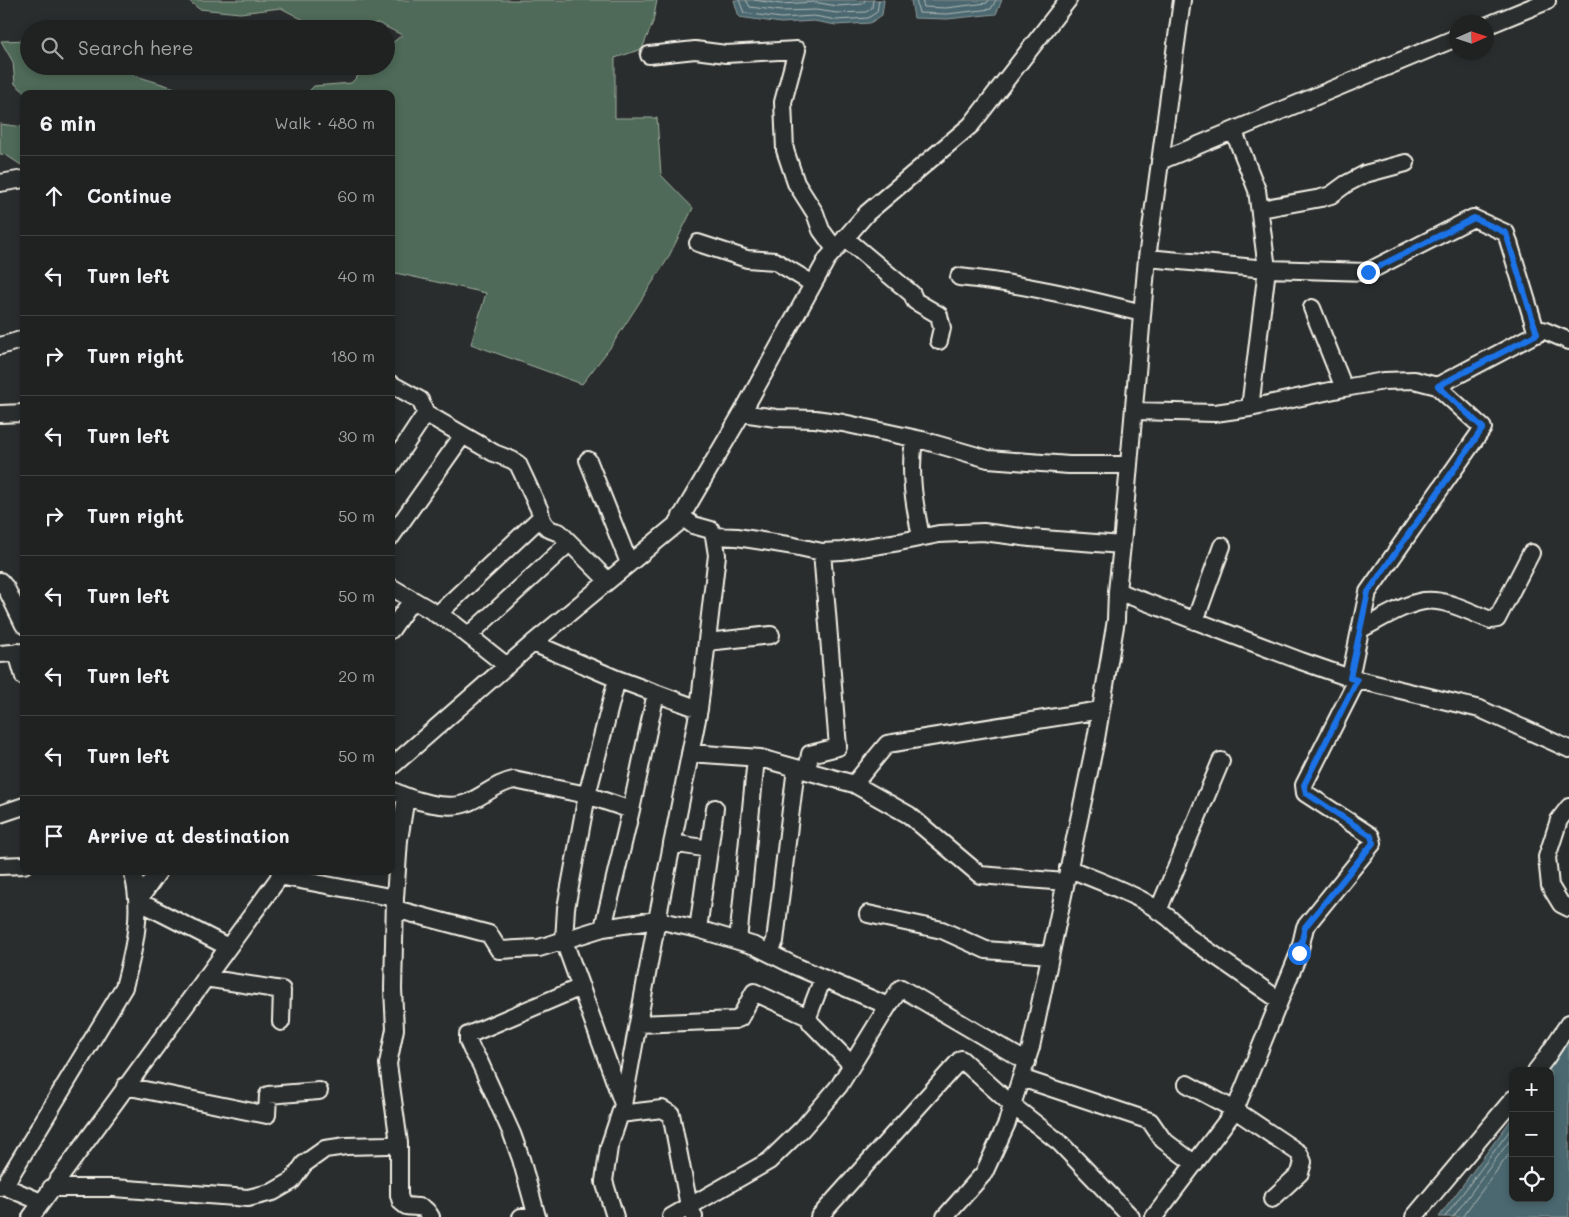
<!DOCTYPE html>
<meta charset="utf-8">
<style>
body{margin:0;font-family:Mali,sans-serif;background:#282a2a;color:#f1f3f6}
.controls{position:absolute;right:15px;bottom:15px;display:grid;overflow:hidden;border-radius:10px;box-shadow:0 2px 8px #0003}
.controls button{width:45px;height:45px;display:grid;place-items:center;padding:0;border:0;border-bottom:1px solid #3d3f40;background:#202222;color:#f1f3f6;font:25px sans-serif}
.compass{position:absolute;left:1449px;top:15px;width:45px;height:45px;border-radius:50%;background:#202222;box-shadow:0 2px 8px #0003;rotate:87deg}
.stop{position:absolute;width:15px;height:15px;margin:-11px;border:4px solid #1a73e8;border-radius:50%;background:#fff}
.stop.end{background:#1a73e8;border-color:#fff;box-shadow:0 1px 5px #0008}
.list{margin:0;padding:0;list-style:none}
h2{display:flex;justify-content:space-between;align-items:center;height:65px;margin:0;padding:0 20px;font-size:21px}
h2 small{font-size:16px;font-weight:400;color:#a2a4a5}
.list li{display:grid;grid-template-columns:32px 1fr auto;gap:15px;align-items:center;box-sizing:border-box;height:80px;padding:0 20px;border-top:1px solid #3d3f40}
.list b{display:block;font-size:19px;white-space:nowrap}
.list em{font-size:16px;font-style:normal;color:#a2a4a5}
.icon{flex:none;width:28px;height:28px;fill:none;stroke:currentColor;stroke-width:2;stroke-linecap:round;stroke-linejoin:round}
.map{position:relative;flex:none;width:1569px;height:1217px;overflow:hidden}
.search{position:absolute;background:#202222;box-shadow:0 2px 8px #0003;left:20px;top:20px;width:375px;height:55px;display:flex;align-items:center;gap:12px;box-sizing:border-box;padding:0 18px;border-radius:28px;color:#a2a4a5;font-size:19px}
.panel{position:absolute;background:#202222;box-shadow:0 2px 8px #0003;left:20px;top:90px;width:375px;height:785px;border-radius:10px}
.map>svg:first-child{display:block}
</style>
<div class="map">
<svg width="1569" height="1217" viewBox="0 0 1569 1217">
<rect width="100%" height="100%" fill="#2a2d2e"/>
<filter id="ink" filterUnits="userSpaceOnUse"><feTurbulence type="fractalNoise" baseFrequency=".02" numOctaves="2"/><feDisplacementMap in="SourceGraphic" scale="10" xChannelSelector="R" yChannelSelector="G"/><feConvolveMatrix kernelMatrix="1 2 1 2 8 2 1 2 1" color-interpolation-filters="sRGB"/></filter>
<g filter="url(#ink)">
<path fill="#506b59" stroke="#a2aea0" d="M188,0H657L653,22L642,49L615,58V118H657L661,175L693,208L667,260L610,348L582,384L471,344L486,293L391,272V94H306L314,86L351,83L368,66H386V48L402,35L378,23L360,27L336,29L311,24L281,8L240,13L199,9Z
M29,40V66H119L130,74L181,90L188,94H27L15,84L13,62L1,41Z
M0,124L24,127V167L6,155L0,154Z"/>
<path fill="#4b676f" stroke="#8f9e9f" d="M734,0H884L882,15L870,23L836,25L814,21L781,23L739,17Z
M911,0H1002L996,14L947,19L914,18Z
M1569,1041V1217H1439L1513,1117V1198H1550V1071H1547Z"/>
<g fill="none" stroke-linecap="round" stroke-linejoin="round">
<path stroke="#b0bab8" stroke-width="1" d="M739,0L744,13L781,18L814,16L837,20L868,18L877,12L879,0
M746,0L750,7L781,11L816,10L837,13L866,12L872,8L873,0
M754,0L781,4L814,2L837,6L863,4L865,0
M916,0L919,13L947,14L991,9L996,0
M922,0L924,7L946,8L987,3L989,0
M1445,1217L1513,1126
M1453,1217L1513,1136
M1462,1217L1513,1149"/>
<defs>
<path id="minor" d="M1486,26L1547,1
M649,55L695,50L726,54L797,50L783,102L785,150L796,183L815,213L821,230L835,249
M1160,161L1456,38
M0,183L24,179
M1260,209L1321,198L1331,195L1346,184L1365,174L1406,163
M845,238L912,294L915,301L939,315L942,328L939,341
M698,243L747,259L775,261L813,284
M1147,258L1267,269L1257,190L1234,132
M959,277C1021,283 1082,298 1142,313
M1312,308L1344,388
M0,346L24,339
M391,384L420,400L426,413L432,417L494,453L512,460L518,464L540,511C541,523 547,531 559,532L608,581
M1437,386L1543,330L1569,341
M1250,408L1267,269L1367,272L1473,218L1506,233L1537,334
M1134,411L1215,413L1250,408L1344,388L1384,381L1414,380L1437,386L1483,428L1368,592L1350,678
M742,413L776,418L815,419L843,423L922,440L988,459L1069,465H1129
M0,414L24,413
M914,439C909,475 914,502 921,537
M588,460L629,563
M391,466L426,413
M714,536L737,537L794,546L822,552L842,551L899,542L939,534L983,532L1030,538L1122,545
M391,537L463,435
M0,581L6,588L24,625
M391,587L454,624L507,666
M1117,591L1301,661L1350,678L1480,709L1569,749
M437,615L540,518
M1195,621L1222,546
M1361,629C1379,620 1404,604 1424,601C1446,598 1471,613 1491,620L1497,619L1531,553
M391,630L412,600
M469,635L569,543
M707,642L771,635
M533,643L617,679L699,709
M17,652L24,677
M0,654L24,652
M690,753L760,758L854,784L887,744L1101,710
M391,767L533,643L677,524L742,413L827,259L867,213L971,125L1068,0
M807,771L810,754L838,747L822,552
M854,784L909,815L980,875L1065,882
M391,790C411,800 448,812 469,802C485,795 497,783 514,780L587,795L617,679
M406,797L399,840L395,898L393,989L395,1029L388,1064L399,1143V1195L401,1202L406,1206C419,1208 424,1204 431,1217
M1569,807L1559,820L1547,857L1550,886L1561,904L1569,908
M0,814L24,806
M672,843L709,849
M0,866L24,865
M1068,868C1109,886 1159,900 1187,936L1279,1000
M159,871L138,901L228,947
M279,876L395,898
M395,909L489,934L499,950L539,948L603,928L657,920L698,929L755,946L795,966L888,1006
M1158,911L1221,761
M868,914L942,930L986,950L1050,955
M603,928L631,810L656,693
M698,929L715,808
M738,941L756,758
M769,953L775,941L796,768
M205,978L282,990L281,1022
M808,1017L823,978
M638,1024L735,1020L740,1018L754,992L808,1017L811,1023L852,1065
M1536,1071L1546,1058L1569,1023
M1021,1078L1150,1121L1163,1140L1195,1164
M1187,1084L1235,1110L1299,1153L1303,1162L1300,1173L1272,1199
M125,1086L267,1115L268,1095L319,1091
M623,1104L564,941L566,908L587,795L631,810
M620,1114L662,1109L671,1114L689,1206L694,1217
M4,1186L124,987C134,950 144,909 132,871
M0,1187L4,1186L41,1202
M51,1188H114L248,1198L273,1192L292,1181L304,1164L325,1149L346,1146L388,1145L399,1143
M31,1217L284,871
M521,1217L537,1216
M537,1217L521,1159L512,1134L480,1063L472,1050L468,1041V1035L581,987
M615,1217L604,1181L609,1147L623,1105L657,920L699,709L717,555L714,536L711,530L693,525L681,516
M671,1217L769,1161L802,1129L839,1086L888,1006L901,988L1027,1062
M819,1217L961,1059L1012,1105L1060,1143L1131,1217
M945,1217L984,1173L1007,1123L1012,1105L1031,1047L1096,739L1116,620L1117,591L1122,545L1147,258L1182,0
M1154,1217L1235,1110L1299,953L1305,927L1373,843L1371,836L1305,793L1304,785L1357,680
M1414,1217L1513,1099"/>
</defs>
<use href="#minor" stroke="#f4f1e8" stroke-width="20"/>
<use href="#minor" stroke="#2a2d2e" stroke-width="16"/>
</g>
</g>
<g fill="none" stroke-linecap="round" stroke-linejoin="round" filter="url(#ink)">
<path stroke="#1a73e8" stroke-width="6" d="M1299,953L1305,927L1373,843L1371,836L1306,793L1304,785L1357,680L1350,678L1368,592L1483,428L1438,386L1537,334L1506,233L1474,218L1368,272"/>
</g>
</svg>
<div class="controls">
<button>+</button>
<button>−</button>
<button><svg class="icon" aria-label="locate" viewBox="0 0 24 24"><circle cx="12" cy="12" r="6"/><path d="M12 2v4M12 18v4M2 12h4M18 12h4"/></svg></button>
</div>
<svg class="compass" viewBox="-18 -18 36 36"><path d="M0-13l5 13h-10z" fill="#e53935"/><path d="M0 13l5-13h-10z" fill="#a2a4a5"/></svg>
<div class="stop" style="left:1299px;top:953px"></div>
<div class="stop end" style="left:1368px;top:272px"></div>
<div class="search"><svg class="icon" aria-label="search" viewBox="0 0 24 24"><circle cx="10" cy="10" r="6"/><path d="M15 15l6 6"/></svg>Search here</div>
<section class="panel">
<h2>6 min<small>Walk · 480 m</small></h2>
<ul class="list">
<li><svg class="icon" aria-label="ahead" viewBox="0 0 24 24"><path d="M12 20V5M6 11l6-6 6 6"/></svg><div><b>Continue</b></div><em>60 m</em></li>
<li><svg class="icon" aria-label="left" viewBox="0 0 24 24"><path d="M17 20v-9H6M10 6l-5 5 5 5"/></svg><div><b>Turn left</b></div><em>40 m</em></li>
<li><svg class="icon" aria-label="right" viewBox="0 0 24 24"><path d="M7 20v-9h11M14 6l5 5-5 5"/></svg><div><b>Turn right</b></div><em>180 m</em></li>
<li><svg class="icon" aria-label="left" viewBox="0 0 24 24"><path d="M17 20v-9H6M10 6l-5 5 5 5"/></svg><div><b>Turn left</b></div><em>30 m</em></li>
<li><svg class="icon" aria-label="right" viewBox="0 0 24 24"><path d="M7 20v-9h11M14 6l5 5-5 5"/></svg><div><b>Turn right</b></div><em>50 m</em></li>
<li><svg class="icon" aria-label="left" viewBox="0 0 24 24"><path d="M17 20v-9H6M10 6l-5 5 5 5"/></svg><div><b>Turn left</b></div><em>50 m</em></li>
<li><svg class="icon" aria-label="left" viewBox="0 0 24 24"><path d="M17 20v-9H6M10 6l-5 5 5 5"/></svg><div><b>Turn left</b></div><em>20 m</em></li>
<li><svg class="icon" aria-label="left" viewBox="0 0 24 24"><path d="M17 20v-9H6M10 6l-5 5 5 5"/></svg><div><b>Turn left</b></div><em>50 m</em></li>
<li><svg class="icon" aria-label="arrive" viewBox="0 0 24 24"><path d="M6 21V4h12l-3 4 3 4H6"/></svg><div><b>Arrive at destination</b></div></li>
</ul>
</section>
</div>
